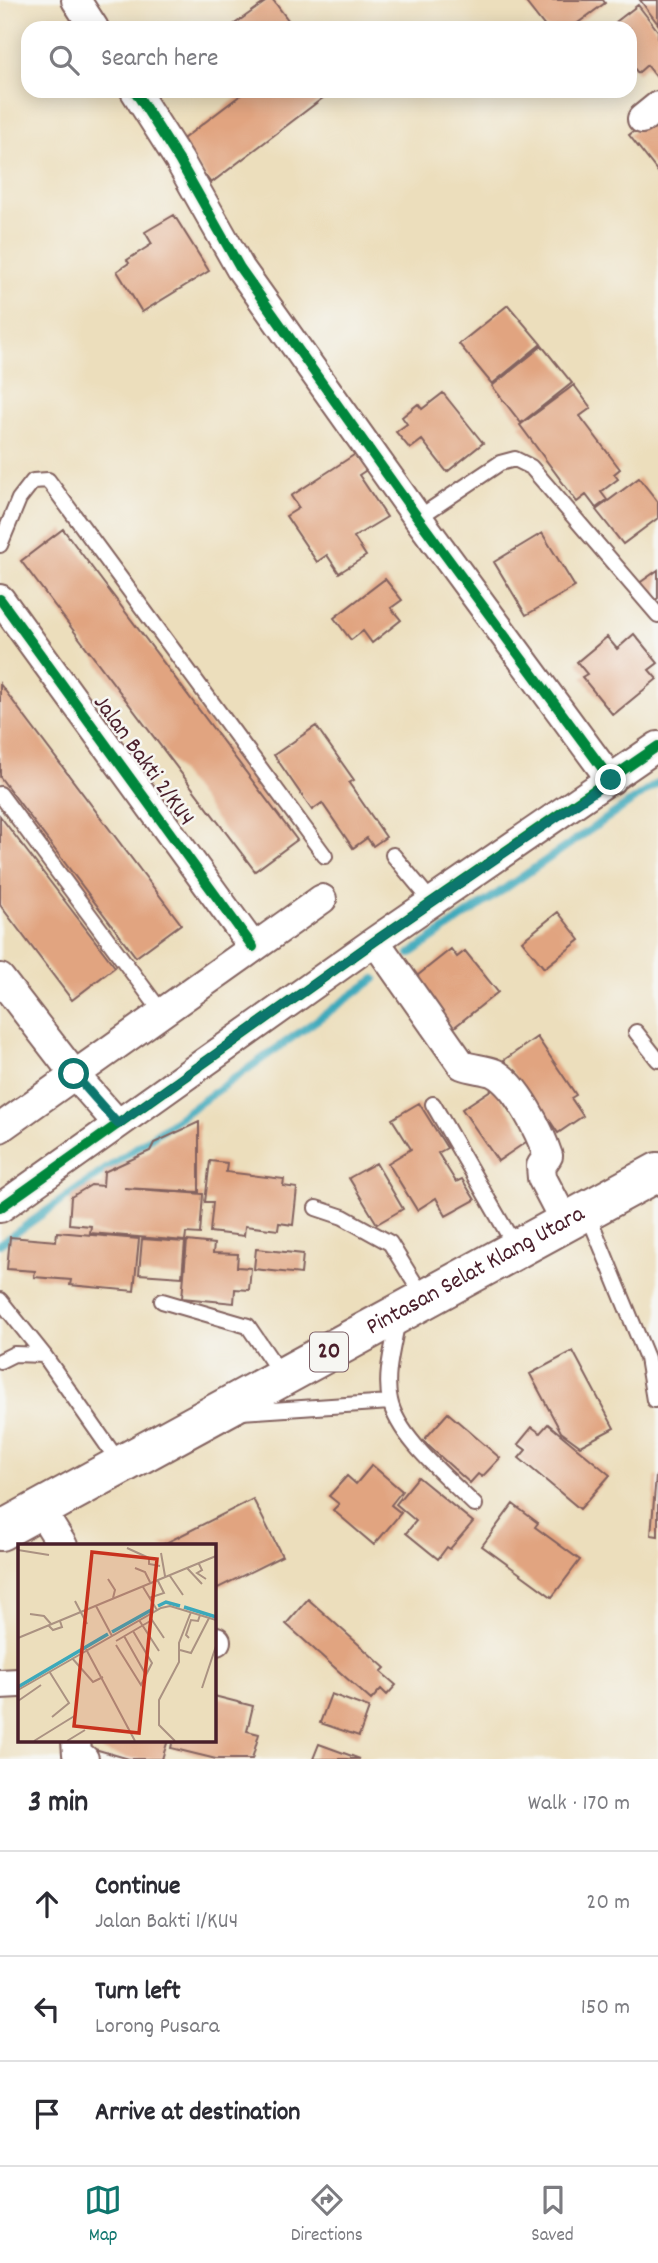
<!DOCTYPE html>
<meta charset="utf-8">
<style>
body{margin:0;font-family:Dekko,sans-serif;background:#f7f7f7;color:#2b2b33}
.stop{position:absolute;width:21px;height:21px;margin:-16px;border:5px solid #0f766e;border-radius:50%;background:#fff}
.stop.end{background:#0f766e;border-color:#fff;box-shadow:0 2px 7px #0008}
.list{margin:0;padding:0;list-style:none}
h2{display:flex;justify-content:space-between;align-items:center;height:91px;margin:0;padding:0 28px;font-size:30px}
h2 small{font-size:23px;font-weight:400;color:#7c7c81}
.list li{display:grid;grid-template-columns:46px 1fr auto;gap:21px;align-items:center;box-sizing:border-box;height:105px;padding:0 28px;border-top:2px solid #e1e1e2}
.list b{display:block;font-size:26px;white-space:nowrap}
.list p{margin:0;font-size:23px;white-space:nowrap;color:#7c7c81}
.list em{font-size:23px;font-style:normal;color:#7c7c81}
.icon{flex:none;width:38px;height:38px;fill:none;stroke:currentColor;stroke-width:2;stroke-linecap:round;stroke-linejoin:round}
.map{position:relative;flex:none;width:658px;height:1759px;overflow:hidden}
.search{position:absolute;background:#fff;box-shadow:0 4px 18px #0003;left:21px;right:21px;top:21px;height:77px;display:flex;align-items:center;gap:18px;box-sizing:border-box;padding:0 24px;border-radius:21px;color:#7c7c81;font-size:26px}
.sheet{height:406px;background:#fff}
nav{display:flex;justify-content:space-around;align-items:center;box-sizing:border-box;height:98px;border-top:2px solid #e1e1e2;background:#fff;font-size:19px;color:#7c7c81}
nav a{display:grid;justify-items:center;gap:4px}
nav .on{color:#0f766e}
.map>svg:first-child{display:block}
</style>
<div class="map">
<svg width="658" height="1759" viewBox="0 0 658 1759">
<rect width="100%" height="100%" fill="#f6f6f2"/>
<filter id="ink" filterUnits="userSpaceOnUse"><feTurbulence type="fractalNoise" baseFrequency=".0143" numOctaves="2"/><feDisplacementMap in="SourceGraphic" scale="14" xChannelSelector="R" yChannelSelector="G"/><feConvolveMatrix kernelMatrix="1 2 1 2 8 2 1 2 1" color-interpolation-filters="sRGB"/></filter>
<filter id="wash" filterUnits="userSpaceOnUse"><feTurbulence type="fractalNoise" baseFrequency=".00686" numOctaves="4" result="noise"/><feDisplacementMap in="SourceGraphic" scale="28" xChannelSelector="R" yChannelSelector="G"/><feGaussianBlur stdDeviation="1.57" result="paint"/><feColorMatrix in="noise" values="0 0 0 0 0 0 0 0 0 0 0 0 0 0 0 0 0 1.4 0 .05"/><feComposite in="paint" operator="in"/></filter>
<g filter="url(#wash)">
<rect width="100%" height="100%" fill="#ecdebc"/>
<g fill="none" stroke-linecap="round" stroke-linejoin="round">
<path stroke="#3ca9bb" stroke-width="8" d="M410,954L658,783
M0,1244L375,979"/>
</g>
<g id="blocks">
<path fill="#e1a480" d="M268,0H273L294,28H229Z
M524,0H603L605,3L571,28H546Z
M640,0H658V24Z
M638,5L658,31V79L647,65L638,73L630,63V28H608Z
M246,91H332L211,183L179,142Z
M658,113V172L629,135Z
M174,215L209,271L142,312L117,271L129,263L127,260L152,244L145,232Z
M508,305L541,344L492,384L459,344Z
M542,346L572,383L521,423L492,386Z
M574,385L591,408L580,416L620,469L614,474L618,479L601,492L607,500L596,508L586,495L577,502L520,425Z
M443,393L483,443L447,472L422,440L410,449L396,432L407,424L402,417L418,404L422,409Z
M357,453L368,469L359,475L387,517L354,537L366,556L339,573L327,555L317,562L286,516L299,508L291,496Z
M639,478L658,502V518L623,544L596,510Z
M63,529L297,840L255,871L21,561Z
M542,533L575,587L526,615L494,562Z
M658,570V598L652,603L638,584Z
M385,579L402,600L391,608L401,620L372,643L363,631L351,640L334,618Z
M634,634L658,663L649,670L657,679L613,715L582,677L587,674L577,662L607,637L617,649Z
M0,684L181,924L136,957L0,777Z
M316,726L354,780L349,783L386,837L373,846L367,838L353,848L322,803L312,810L274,755Z
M0,816L115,967L72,1000L0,905Z
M558,912L580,940L544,968L522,941Z
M451,949L457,957L465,951L498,992L452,1029L412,980Z
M537,1037L576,1095L571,1098L583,1116L558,1133L546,1115L542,1117L504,1060Z
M494,1088L529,1140L498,1161L462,1109Z
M419,1103L447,1148L438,1153L456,1182L462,1179L475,1200L446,1216L436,1198L417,1210L388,1163L411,1149L392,1119Z
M199,1122V1192L124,1188L203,1194L200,1234L186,1233L185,1241L90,1233L91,1226L69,1224L71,1197L91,1185L103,1186L104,1172L150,1151L154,1143Z
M210,1161L227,1163L226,1172L284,1179L283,1186L297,1188L293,1225L279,1223L278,1230L245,1226L244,1236L210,1232L213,1202H205Z
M376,1163L403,1209L377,1224L349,1178Z
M57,1232L139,1239L134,1291L70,1285L71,1280L34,1277L35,1271L7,1269L10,1237L56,1241Z
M142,1239L185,1242L182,1277L139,1274Z
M187,1241L214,1244L213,1253L238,1254L237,1267L251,1268L249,1290L235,1289L234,1303L182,1298Z
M256,1249L303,1254L301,1274L254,1269Z
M573,1351L614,1428L580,1446L561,1432L530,1374Z
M448,1413L500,1458L482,1477L478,1474L470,1483L423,1441Z
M548,1424L610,1475L580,1509L519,1458L526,1450L518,1444L532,1427L540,1433Z
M372,1465L402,1491L391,1505L401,1513L374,1545L333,1510L339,1504L329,1496L347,1476L356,1484Z
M656,1476H658V1536L651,1535Z
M418,1477L473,1522L450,1549L447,1547L438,1559L406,1533L416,1521L396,1504Z
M253,1499L282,1556L214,1590V1546H160Z
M513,1504L538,1523L535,1527L580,1560L552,1597L482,1546Z
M308,1599L385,1668L381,1672L396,1685L387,1695L381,1689L371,1700L286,1624Z
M331,1694L369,1708L359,1736L320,1723Z
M214,1696L253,1706L247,1731L259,1734L252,1759H216L171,1748L173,1740H214Z
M83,1740H168L162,1759H129L81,1745Z
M319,1744L360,1759H313Z"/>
</g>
</g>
<g filter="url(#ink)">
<use href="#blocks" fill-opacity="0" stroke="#83625e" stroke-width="2"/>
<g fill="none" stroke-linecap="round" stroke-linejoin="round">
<defs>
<path id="lane" d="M418,518L500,463L515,459L531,467L658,615
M0,545L19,499L33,481L48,480L325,856
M0,794L163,1014
M393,855L432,902
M636,1032L658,1060
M433,1104L516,1248
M316,1208L343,1217L390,1243L424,1298
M587,1212L647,1358L654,1400
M0,1300L44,1355L121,1465
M162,1301L248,1326L282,1376
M398,1319C394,1344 384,1375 390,1400C397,1437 448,1478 475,1505
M0,1361L14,1354L44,1355
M241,1412L390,1402"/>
<path id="street" d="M76,0L94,28
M135,91L179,160L240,268L418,518L611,780
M642,119L658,106
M0,599L253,947
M375,941L462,1065C472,1069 485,1069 494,1073C517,1085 540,1132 548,1156L541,1166L542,1178L565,1222
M0,978L74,1074L118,1124
M0,1128L322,899
M0,1208L375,941L658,746
M40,1509L63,1546
M214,1641H216
M0,1684L19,1683
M76,1740L77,1754L84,1759"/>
<g id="highway">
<path id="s1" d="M0,1531L658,1172"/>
</g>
</defs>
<use href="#lane" stroke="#83625e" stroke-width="18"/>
<use href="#street" stroke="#83625e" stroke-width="32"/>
<use href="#highway" stroke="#83625e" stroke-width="42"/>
<use href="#lane" stroke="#fff" stroke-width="14"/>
<use href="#street" stroke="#fff" stroke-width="28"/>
<use href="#highway" stroke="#fff" stroke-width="38"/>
<defs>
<path id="cycleway" d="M135,91L179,160L240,268L418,518L611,780
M0,599L253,947
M0,1208L375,941L658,746"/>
</defs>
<use href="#cycleway" stroke="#f6f6f2" stroke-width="15"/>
<use href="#cycleway" stroke="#00873e" stroke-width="10"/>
</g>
</g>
<g fill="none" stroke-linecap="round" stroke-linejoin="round" filter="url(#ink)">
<path stroke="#0f766e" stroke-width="9" d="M74,1074L118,1124L375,941L611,780"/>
</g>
<g text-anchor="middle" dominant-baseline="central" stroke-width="5" stroke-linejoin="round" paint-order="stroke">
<rect fill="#f6f6f2" stroke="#7e6067" stroke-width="2" x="310" y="1332.5" width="38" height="39" rx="5"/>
<g font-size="23" font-weight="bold" fill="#4a1f2b">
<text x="329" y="1352">20</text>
</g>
<g font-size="24" fill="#4a1f2b" stroke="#f6f6f2">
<text transform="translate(143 761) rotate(54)">Jalan Bakti 2/KU4</text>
<text stroke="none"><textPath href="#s1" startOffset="542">Pintasan Selat Klang Utara</textPath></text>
</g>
</g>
<g transform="translate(18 1544)">
<rect width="198" height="198" fill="#ecdebc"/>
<path fill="none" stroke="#3ca9bb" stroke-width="3.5" d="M140,62L148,58L162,62M166,63L198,73M94,88L135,65M0,143L90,90"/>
<path fill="none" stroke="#ab9282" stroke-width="2" d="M109,4L131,14V20L142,22M0,6L31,11M143,9L147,32M181,20L184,26L179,29L188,35M117,24L127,28L132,38M169,24L184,40M152,32L165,51M90,35L97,46L95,54M125,43L139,66M131,54L146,49L140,37M57,57L69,80M78,62L94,92M12,70L26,72L33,80M121,76L141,107M31,82L35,86L44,83L42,77M106,92L128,131M0,94L198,12M171,94L168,91L173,76L180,77L182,71M98,97L134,76L146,94M98,101L123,141L134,119L115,87M68,105L117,197M162,106L173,109L191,74M54,114L75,138L85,133M31,127L51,159L34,173M184,144L198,102M0,146L143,64L152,62L198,76M0,157L23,141M16,197L58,171M49,197L67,186M157,197L141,181V156L161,118V99L173,68"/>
<path fill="#c8321e" fill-opacity="0.15" stroke="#c8321e" stroke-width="3.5" d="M74,8L139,15L121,189L56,182Z"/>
<rect width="198" height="198" fill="none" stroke="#4a1f2b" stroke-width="3.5"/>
</g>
</svg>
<div class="stop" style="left:74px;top:1074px"></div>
<div class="stop end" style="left:611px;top:780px"></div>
<div class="search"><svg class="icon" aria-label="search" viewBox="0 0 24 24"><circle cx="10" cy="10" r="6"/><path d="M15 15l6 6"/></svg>Search here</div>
</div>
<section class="sheet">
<h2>3 min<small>Walk · 170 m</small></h2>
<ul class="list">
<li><svg class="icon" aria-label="ahead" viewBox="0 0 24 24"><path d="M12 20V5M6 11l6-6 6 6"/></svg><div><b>Continue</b><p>Jalan Bakti 1/KU4</p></div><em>20 m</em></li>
<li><svg class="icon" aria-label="left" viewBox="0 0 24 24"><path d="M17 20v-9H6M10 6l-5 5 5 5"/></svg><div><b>Turn left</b><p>Lorong Pusara</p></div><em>150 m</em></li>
<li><svg class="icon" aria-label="arrive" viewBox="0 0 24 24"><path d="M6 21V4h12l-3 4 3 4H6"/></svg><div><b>Arrive at destination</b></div></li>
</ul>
</section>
<nav>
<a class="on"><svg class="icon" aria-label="map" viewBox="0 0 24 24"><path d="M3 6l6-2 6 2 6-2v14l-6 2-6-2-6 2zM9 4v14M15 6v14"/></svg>Map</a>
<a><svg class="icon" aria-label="directions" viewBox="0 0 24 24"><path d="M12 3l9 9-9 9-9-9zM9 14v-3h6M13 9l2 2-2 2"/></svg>Directions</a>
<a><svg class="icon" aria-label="saved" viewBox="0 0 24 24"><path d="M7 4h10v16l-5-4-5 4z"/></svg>Saved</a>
</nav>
